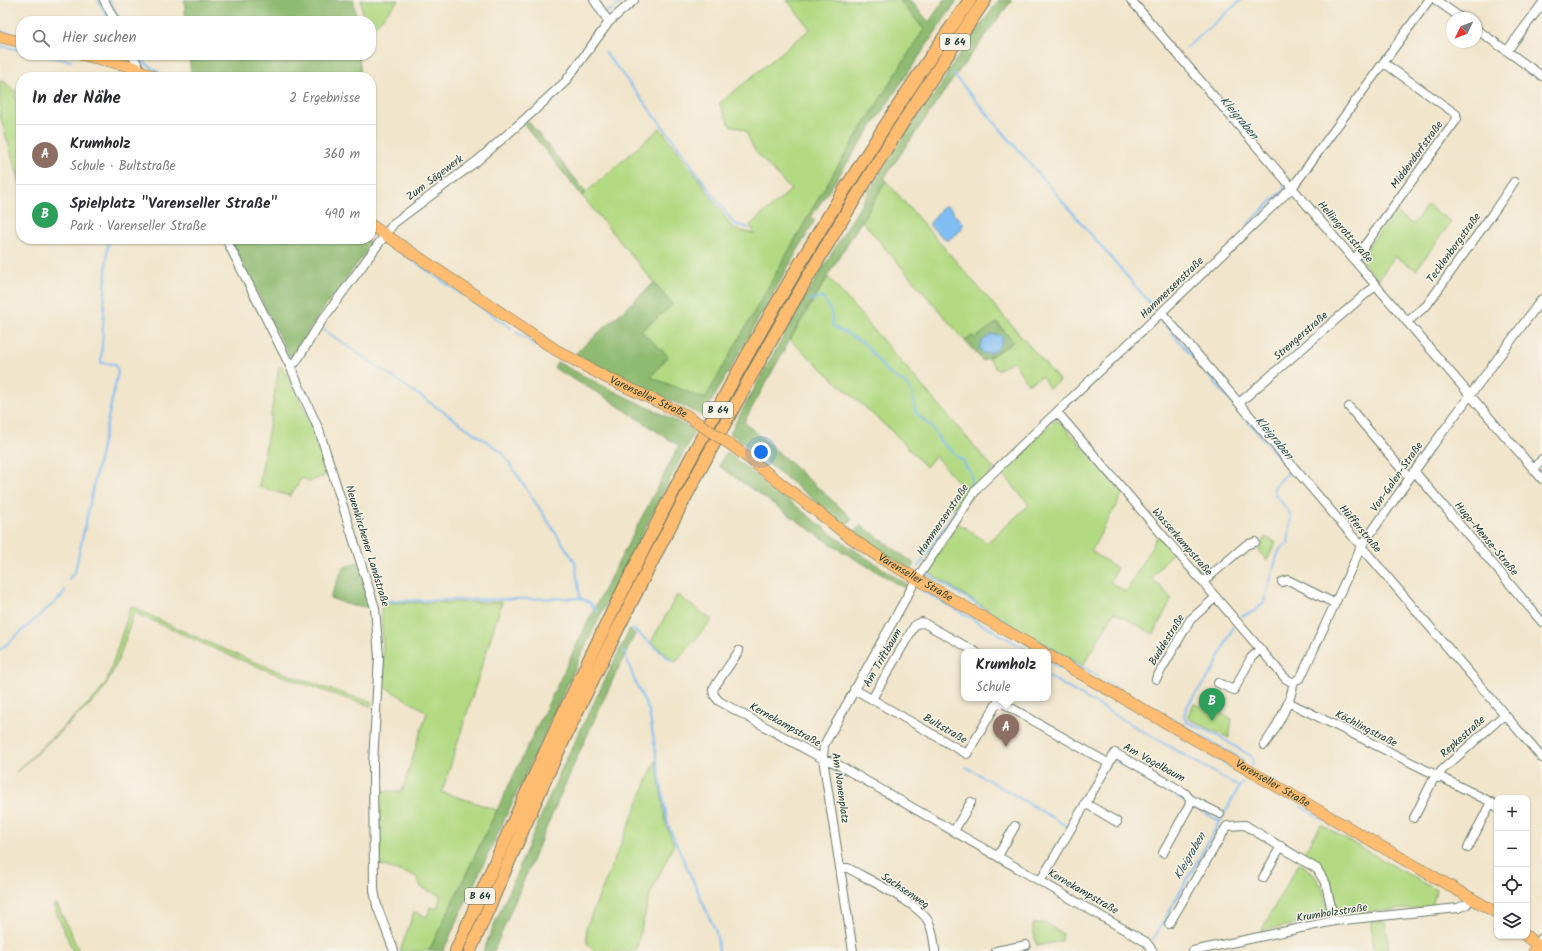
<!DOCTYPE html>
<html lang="de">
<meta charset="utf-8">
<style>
body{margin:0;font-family:Kalam,sans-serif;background:#f2f2f3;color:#2b2b33}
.controls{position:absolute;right:12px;bottom:12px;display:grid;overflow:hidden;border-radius:8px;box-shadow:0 1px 3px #0004}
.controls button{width:36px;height:36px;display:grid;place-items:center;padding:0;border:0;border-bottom:1px solid #e1e1e2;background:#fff;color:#2b2b33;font:20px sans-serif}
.compass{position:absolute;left:1446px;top:12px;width:36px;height:36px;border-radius:50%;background:#fff;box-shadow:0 1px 3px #0004;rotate:227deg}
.you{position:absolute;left:761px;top:452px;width:14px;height:14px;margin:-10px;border:3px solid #fff;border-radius:50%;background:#1a73e8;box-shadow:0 0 0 6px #1a73e833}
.badge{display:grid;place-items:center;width:26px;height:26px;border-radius:50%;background:#db2777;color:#fff;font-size:13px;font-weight:700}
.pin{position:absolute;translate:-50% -33px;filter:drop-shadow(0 1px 2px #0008)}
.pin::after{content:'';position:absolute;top:21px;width:14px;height:12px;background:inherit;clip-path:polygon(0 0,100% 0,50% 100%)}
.popup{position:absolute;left:961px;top:649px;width:90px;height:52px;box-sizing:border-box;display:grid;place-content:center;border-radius:8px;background:#fff;filter:drop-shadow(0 1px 3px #0005);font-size:13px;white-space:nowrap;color:#7c7c81}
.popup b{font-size:15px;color:#2b2b33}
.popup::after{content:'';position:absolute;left:50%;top:100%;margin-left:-8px;border:8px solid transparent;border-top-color:#fff}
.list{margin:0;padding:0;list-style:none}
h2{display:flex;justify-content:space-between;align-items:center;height:52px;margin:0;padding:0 16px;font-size:17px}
h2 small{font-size:13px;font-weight:400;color:#7c7c81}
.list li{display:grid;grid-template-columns:26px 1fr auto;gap:12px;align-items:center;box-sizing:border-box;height:60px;padding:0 16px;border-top:1px solid #e1e1e2}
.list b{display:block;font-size:15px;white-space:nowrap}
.list p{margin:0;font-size:13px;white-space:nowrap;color:#7c7c81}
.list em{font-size:13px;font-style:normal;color:#7c7c81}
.icon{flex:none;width:22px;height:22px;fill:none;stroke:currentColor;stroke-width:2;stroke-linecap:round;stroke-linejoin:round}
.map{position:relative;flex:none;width:1542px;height:951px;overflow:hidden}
.search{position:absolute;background:#fff;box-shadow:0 1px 3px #0004;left:16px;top:16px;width:360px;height:44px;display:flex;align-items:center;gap:10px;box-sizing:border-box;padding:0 14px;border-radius:16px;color:#7c7c81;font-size:15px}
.panel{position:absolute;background:#fff;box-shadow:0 1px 3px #0004;left:16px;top:72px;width:360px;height:172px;border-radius:16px}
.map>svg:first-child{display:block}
</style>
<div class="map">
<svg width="1542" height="951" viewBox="0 0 1542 951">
<rect width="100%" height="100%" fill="#f7f3e8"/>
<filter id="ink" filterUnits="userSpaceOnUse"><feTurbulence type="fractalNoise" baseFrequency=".025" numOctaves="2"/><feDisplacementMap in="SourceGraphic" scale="8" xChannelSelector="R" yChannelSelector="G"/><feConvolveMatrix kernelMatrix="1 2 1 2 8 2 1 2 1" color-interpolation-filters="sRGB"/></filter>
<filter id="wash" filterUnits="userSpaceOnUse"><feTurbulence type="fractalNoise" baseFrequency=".012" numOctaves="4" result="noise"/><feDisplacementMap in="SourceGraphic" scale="16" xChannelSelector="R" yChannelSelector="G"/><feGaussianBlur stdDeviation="0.9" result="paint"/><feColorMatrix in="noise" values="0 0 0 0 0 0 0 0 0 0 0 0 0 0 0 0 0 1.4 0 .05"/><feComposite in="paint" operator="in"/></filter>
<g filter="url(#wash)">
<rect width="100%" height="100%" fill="#f1e5cb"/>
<path fill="#b3da83" stroke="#698c5c" d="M361,0H399L371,30V21H363Z
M787,0H899L924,29L822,192L705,400L651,377L641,331L672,304L582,196L660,128L699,179L733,229L755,234L750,225L791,190L755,151L745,130L730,125L719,104L810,29Z
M0,81L6,83L16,92L15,98L21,102V186L0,116Z
M886,181L1060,381L1049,388L1042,376L1028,384L1013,361L997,370L988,358L1013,342L998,323L974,339L972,336L965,341L862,221Z
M1427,205L1451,222L1416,270L1395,256L1378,280L1360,259L1394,211L1413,225Z
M828,277L994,469L958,512L951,507L962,486L935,456L926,467L897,436L790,340Z
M279,367H282L316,432L329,474L309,482L302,478L290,496L259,487Z
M1054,421H1059L1123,493L1091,551L1117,568L1110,582L1126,592L1158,535L1173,552L1164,562L1152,578L1172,599L1153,634L1114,612L1083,666L989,611L927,571L958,523L987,543L1029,505L1001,471Z
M1265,537L1276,542L1267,561L1259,551Z
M677,595L712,620L676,662L651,642Z
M502,602L442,792L497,810L429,951H400L414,912L427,917L430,907L437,909L441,896L421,887L416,876L380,865L379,791H402L427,712L383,686L384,670L381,603Z
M131,606C209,645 288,678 371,702V706C325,692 280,676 236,658C202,644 169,627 135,613L133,615C124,644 116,672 99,696L16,772L97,695L107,681Z
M1194,703L1200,707L1202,705L1232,719L1229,738L1189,719L1188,715Z
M656,760L666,825L674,844L650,894L636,951H594L587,943L586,928Z
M1321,825L1436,890L1432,907L1341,914L1337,911C1330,878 1333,872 1303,854Z
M1299,863C1321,877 1323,888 1329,913L1326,918L1261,931Z
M57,904L79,951H73L53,905Z
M1385,921L1389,951H1374L1371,936H1372L1371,922Z
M1045,923L1063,934L1062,941L1037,946L1032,924Z"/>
<path fill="#8eba71" stroke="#567c52" d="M184,0H354L356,21H186Z
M899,0H910L929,22L944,0H957L811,217L815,220L703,416L575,354L654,283L672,305L641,331L668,356L651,377L705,399L822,192L924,29Z
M999,0H1012L953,79L884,178L886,181L806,311L744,422L853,519L845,525L730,433L800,306L879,175L909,128L940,88L950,68Z
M189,55H359L361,77H191Z
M528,121L586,192L582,196L524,124Z
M230,239H365L372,244L316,319L291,359Z
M997,323L1013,342L983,361L965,341L972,336L975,338Z
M557,362L601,385L695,430L589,638L443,951H429L593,611L679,446L605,397L554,368Z
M726,452L841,541L908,585L906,589L835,547L719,466Z
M861,525L915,564L911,570L856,535L855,531Z
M358,562L371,607L353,606L330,598L343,568Z
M630,629L635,634C584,737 539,844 494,951H483L561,770Z"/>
<path fill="#7fbdf3" stroke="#4f7d94" d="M946,206L952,209L954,214L963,223L961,230L947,241L930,226V223L943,207Z
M992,334L1000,335L1003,337C1002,347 993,356 982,353L979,348L982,341Z"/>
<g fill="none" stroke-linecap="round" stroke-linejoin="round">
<path stroke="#7fbdf3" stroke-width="2" d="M98,0L109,21
M109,0L120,21
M589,0L601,18
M606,11H610L624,0
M0,31L21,36
M0,46L21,50
M1186,48L1241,0
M605,52L675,142L734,224L749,228
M43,55L71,61
M108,55L126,59L127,55
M137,55L142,61L166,77
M953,74L1150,303L1157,313
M1248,224L1285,189L1284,184
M371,232L375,234
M392,246L464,296
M810,300L822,297C829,306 833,313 832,325L839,330L846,333L866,345L887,372L905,383L912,393L916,413L932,427L941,442L963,461L971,474L972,482L967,493L918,567
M473,302L511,328
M1161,320L1289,469L1288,472L1274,487V492L1291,515L1288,544L1281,548L1278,553L1264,602L1255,611L1242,616
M324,330L502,452L575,562L580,598
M516,332L537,346
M926,573L989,612L1098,676
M69,579L75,572L118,372L115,364L101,363L108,239
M921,590L1031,652
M382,601L580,598L590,603L597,611
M1233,627L1214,669L1189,703L1185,712L1184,717L1187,722L1213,733L1251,756L1253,761L1251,766
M633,629L673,662
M0,650L63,595L65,590
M624,651L634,679L649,711L668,825L716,932L719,951
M1048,661L1059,668
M1048,676L1239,787
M1105,681L1243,760
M1219,760L1249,777
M1116,761L1185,801
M966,767L1067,826
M1300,806L1358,840
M1195,807L1219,821
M1153,940L1242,782"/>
</g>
</g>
<g filter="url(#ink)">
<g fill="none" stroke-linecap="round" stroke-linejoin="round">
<defs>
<path id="minor" d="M104,0L115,21
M594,0L609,22
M1131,0L1542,479
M1436,0L1461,18
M1476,29L1542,76
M1507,51L1542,4
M132,55L142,72
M226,239L290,366L319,430L375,608L379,657L373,763L374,890L377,906L394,951
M1354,260L1457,119L1456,114L1384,63
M1162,313L1542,758
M1407,322L1427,305L1493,213L1514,182
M290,366L296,362L320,323L394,223L477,161L526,118L565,82L609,22L634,0
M1239,403L1376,285
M1349,407L1409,478
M1057,412L1285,678L1293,683
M1534,470L1542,459
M1414,471L1542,622
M1203,582L1246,545L1255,542
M1282,582L1288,580L1334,603
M739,651L713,689L714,695L719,701L823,759L835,763L1146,942L1153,951
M1156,679L1190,620L1216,597
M1218,683L1234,690L1251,658L1260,649
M854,689L967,754L1000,698
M872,699L915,625L922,622L976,652
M999,701L1108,763
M1288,702L1491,802L1497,807
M1264,745C1274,732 1293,699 1293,683L1301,677L1361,547L1433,445L1542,299
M1439,778L1441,771L1504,715
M1190,799L1220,814
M1085,803L1117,822
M1414,818L1435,776
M954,831L971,802
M1468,848L1491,802
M998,856L1015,826
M840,868H848C867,879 918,903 928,921C933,929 934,941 935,951
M1263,878L1281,846
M1041,880L1115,753L1185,793L1190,799L1189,806L1163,853
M1169,924L1227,826L1245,825L1317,869L1326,884L1334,921
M1542,938L1537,945L1542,949
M853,951L823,759L824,745L916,580L978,487L1292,188L1429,0
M996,951L1026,945
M1193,951L1334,921L1458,908L1467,904L1472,897"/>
<g id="major">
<path d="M0,37L21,42"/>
<path d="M83,55L133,67L154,77"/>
<path id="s1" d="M371,225L556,350L605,377L686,415"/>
<path id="s2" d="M734,447L847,535L879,557L1043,652"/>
<path id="s3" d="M1048,655L1497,913"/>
<path d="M1526,936L1537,945L1534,951"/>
</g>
<path id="highway" d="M456,951C599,621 762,295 970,0
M470,951C497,889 523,828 551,767C580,704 611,642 642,581C744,380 856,185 985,0"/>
</defs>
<use href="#minor" stroke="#687869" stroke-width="10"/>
<use href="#major" stroke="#687869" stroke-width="12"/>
<use href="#highway" stroke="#687869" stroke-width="14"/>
<use href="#minor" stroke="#fff" stroke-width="8"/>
<use href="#major" stroke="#febc70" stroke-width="11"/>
<use href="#highway" stroke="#febc70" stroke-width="12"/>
<defs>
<path id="major-bridge" d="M686,415L734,447"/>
</defs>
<use href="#major-bridge" stroke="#687869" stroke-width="12" stroke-linecap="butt"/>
<use href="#major-bridge" stroke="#febc70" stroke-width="11"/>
</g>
</g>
<g text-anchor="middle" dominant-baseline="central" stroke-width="3" stroke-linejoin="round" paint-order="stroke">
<g fill="#f7f3e8" stroke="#60746a" stroke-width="1">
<rect x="940" y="34" width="30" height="16" rx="3"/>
<rect x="703" y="402" width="30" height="16" rx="3"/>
<rect x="465" y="888" width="30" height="16" rx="3"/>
</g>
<g font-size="10" font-weight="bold" fill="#1f3d34">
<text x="955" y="42">B 64</text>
<text x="718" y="410">B 64</text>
<text x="480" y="896">B 64</text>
</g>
<g font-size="11" fill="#1f3d34" stroke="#f7f3e8">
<text transform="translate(1417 155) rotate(-54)">Middendorfstraße</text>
<text transform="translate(435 178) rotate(-37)">Zum Sägewerk</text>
<text transform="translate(1345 232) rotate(49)">Hellingrottstraße</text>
<text transform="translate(1454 248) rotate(-54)">Tecklenborgstraße</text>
<text transform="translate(1172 288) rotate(-44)">Hammersenstraße</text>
<text transform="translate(1301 336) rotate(-41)">Strengerstraße</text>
<text stroke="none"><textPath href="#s1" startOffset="327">Varenseller Straße</textPath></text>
<text transform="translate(1397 477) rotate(-55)">Von-Galen-Straße</text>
<text transform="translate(943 520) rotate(-56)">Hammersenstraße</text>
<text transform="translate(1360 529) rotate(50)">Hüfferstraße</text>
<text transform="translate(1486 539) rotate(50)">Hugo-Mense-Straße</text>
<text transform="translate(1182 542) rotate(49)">Wasserkampstraße</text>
<text transform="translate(367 546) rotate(73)">Neuenkirchener Landstraße</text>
<text stroke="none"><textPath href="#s2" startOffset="224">Varenseller Straße</textPath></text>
<text transform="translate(1167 640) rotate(-58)">Buddestraße</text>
<text transform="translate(883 658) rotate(-60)">Am Triftbaum</text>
<text transform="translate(785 725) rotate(29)">Kernekampstraße</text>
<text transform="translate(945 729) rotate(30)">Bultstraße</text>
<text transform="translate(1366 729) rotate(27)">Köchlingstraße</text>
<text transform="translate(1463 737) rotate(-42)">Repkestraße</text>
<text transform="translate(1154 763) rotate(29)">Am Vogelbaum</text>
<text stroke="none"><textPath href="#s3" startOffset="259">Varenseller Straße</textPath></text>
<text transform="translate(840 788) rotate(82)">Am Nonenplatz</text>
<text transform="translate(905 891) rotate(34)">Sachsenweg</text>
<text transform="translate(1083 892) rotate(30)">Kernekampstraße</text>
<text transform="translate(1332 913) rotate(-9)">Krumholzstraße</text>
</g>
<g font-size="12" font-style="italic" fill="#375d64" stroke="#f7f3e8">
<text transform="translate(1239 118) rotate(50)">Kleigraben</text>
<text transform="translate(1274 438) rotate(50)">Kleigraben</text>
<text transform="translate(1190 856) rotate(-60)">Kleigraben</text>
</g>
</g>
</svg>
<div class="controls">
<button>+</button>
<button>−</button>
<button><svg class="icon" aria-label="locate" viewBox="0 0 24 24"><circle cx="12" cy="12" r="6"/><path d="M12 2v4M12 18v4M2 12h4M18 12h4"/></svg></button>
<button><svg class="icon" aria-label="layers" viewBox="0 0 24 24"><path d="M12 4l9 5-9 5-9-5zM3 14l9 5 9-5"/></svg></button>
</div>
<svg class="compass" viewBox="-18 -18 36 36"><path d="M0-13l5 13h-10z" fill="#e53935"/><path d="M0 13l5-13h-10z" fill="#7c7c81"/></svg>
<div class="you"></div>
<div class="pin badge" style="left:1006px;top:747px;background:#8d6e63">A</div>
<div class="popup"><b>Krumholz</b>Schule</div>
<div class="pin badge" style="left:1212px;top:721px;background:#2e9e5b">B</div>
<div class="search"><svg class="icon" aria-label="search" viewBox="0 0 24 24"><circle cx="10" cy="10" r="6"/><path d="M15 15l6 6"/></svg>Hier suchen</div>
<section class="panel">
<h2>In der Nähe<small>2 Ergebnisse</small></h2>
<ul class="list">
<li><span class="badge" style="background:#8d6e63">A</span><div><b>Krumholz</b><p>Schule · Bultstraße</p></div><em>360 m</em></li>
<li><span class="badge" style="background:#2e9e5b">B</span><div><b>Spielplatz &quot;Varenseller Straße&quot;</b><p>Park · Varenseller Straße</p></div><em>490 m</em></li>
</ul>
</section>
</div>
